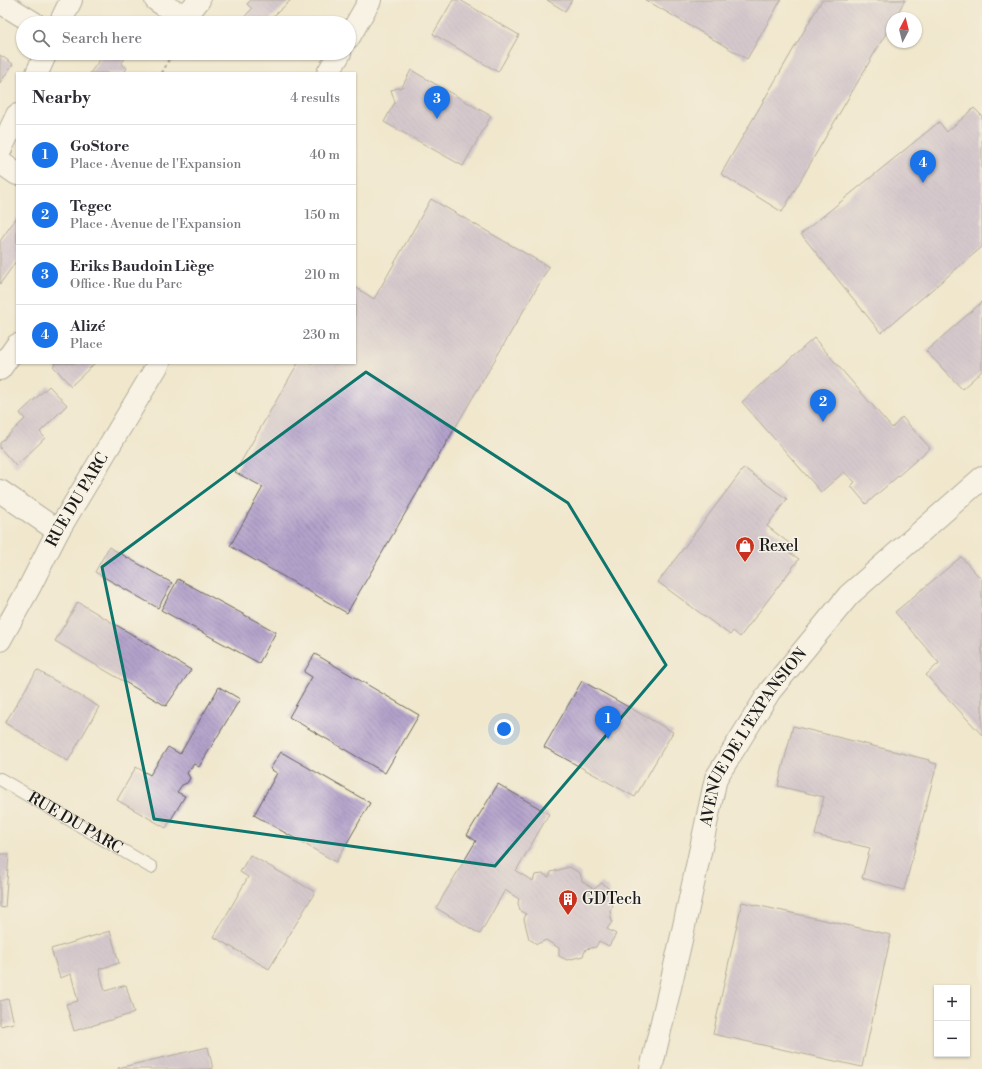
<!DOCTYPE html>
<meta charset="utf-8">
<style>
body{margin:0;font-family:"Libre Bodoni",serif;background:#f7f7f7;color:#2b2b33}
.controls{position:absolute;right:12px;bottom:12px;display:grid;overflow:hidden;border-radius:0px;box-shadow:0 1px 3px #0004}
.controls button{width:36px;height:36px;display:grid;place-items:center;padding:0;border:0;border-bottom:1px solid #e1e1e2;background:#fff;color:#2b2b33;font:20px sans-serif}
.compass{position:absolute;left:886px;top:12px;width:36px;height:36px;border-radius:50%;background:#fff;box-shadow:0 1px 3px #0004;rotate:7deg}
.you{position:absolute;left:504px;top:729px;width:14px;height:14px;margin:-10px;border:3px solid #fff;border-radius:50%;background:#1a73e8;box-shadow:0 0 0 6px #1a73e833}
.badge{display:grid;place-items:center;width:26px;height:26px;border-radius:50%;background:#1a73e8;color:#fff;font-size:13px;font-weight:700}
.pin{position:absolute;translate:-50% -33px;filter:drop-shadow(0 1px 2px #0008)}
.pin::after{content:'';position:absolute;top:21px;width:14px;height:12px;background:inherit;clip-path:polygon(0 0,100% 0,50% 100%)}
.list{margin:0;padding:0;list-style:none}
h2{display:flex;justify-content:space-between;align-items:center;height:52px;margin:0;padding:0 16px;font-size:17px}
h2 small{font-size:13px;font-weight:400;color:#7c7c81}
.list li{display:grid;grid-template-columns:26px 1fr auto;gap:12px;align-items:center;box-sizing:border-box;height:60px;padding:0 16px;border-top:1px solid #e1e1e2}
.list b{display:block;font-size:15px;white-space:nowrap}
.list p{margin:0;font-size:13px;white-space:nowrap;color:#7c7c81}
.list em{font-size:13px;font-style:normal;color:#7c7c81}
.icon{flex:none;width:22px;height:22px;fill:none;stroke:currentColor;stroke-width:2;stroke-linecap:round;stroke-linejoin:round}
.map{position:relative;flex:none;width:982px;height:1069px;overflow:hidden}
.search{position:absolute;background:#fff;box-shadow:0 1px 3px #0004;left:16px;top:16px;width:340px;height:44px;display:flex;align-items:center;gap:10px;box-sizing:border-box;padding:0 14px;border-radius:22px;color:#7c7c81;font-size:15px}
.panel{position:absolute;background:#fff;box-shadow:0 1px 3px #0004;left:16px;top:72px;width:340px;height:292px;border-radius:0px}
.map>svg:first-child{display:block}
</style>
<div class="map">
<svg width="982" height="1069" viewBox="0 0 982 1069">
<defs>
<pattern id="building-back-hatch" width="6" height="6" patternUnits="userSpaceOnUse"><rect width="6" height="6" fill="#b3a2cb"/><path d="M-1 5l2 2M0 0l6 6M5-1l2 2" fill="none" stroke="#9183a4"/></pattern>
</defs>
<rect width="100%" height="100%" fill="#f7f3e8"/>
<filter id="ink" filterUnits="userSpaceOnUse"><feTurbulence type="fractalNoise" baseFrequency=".025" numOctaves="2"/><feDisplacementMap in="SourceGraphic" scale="8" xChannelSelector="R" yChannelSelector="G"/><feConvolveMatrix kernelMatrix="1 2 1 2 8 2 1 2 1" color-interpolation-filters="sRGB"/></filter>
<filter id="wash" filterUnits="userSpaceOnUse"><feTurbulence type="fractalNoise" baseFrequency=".012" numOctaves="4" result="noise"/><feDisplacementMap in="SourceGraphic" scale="16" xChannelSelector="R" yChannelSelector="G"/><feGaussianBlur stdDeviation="0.9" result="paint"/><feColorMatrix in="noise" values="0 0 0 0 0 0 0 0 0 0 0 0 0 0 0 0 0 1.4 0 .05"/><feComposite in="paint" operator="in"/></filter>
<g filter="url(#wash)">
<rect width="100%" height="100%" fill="#f0e7cd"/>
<g id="blocks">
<path fill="url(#building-back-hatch)" d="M251,0H291L266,23H238L252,9L247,4Z
M453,0H460L519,35L498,72L433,34Z
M547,0H572L565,11Z
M646,0H781L747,59Z
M822,0H905L895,18H892V23L782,212L721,174Z
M102,53H129L121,64L127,68L124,73H90L104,54Z
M0,55L13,64L0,83Z
M411,70L491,116L463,166L384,122L395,102L391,90L402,87Z
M974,108L982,116V247L881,333L801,234L939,122L947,132Z
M431,199L549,267L347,613L230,546L263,487L235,472L298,363H355V287L374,299Z
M17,217V260L0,284V241Z
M982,302V371L962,389L926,351Z
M814,338L892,428L902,417L930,448L866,504L851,486L855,482L844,472L821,492L742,402Z
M56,363H95L71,386L53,366Z
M49,386L67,405L40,432L45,438L16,466L0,448V443L25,419L20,413Z
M744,468L787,499L767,526L794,547L790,553L799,559L740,637L733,631L730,635L658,582Z
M109,547L172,583L158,608L95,572Z
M961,557L982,580V735L926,675L939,663L895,612Z
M178,579L276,632L259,663L161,610Z
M78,602L191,670L166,706L55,641Z
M315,654L419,715L385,773L289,717L312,677L304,672Z
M37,670L99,707L68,761L5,723Z
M582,681L673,732L635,797L544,747Z
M219,687L240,699L199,767L194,764L187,773L190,778L187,783L182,785L177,792L185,796L166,828L117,800L136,767L150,775L168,747L180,754Z
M793,726L929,760V762L937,764L904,890L862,878L870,848L815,835L824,797L778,786Z
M281,752L370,803L336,862L254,815L277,773L270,769Z
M498,784L549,814L516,871L533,881L535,875L543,874L549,877L551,872L569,867L580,873L582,881L594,889L602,883L608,888L613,906L610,911L612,922L607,929L616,934L609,946L599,941L596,947L586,949L583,956L567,960L559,956V948L546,940L537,944L529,939L524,919L526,914L520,911L518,903L519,899L505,890L480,934L436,908L476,841L467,835Z
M0,854H9L5,908L0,907Z
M250,855L315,892L269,969L214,937L248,877L240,872Z
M742,902L891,935L862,1067L713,1034Z
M110,931L119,963L99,969L105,991L126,985L134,1013L74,1031L66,1004L78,1001L71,974L60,978L51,949Z
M8,999L14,1023L0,1026V1001Z
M208,1047L213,1069H118V1068Z"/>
</g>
</g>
<g filter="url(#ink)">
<use href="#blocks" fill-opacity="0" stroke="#66635a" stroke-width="1"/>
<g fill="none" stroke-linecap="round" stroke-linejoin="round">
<defs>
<g id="lane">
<path id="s1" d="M0,779L151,867"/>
</g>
<path id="street" d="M156,0C164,5 175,15 185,12C191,11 196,4 199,0
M0,2L34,23
M60,23L71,0
M37,73L46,53
M0,151L17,115
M0,162L17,174
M0,369L17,345
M0,491L58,531"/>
<g id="secondary">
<path d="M349,37L370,0"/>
<path d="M328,73L340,53"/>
<path id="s2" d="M0,640L29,588L58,531L159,363"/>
<path id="s3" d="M651,1069L681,940L716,778L770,691L849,595L982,478"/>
</g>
</defs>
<use href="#lane" stroke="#66635a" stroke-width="14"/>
<use href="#street" stroke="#66635a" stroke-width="24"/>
<use href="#secondary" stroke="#66635a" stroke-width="24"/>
<path stroke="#66635a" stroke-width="2.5" stroke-dasharray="3 3" stroke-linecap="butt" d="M162,73L172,53"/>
<use href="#lane" stroke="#fff" stroke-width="12"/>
<use href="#street" stroke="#fff" stroke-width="22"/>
<use href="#secondary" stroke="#fff" stroke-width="22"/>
</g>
</g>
<path d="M0 0H982V1069H0ZM366,372L568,503L666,665L495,866L154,819L102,567Z" fill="#f0e7cd" fill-opacity=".55" fill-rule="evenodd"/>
<path fill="none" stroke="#0f766e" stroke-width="3" stroke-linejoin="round" d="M366,372L568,503L666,665L495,866L154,819L102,567Z"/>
<defs>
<symbol id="shop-pin" viewBox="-11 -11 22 30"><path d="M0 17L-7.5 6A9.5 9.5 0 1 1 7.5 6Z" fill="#c8321e" stroke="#f7f3e8"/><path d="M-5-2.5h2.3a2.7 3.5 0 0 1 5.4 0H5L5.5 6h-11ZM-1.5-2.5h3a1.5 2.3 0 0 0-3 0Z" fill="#fff"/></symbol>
<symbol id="building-pin" viewBox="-11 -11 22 30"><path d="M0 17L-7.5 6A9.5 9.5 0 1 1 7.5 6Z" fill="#c8321e" stroke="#f7f3e8"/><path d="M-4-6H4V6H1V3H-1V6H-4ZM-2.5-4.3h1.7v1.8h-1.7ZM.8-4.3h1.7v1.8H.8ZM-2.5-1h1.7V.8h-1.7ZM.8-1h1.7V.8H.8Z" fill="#fff"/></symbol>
</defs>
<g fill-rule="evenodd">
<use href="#shop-pin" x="734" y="535" width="22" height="30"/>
<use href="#building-pin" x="557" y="888" width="22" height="30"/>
</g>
<g text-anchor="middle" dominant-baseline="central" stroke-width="3" stroke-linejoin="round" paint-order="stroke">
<g font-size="16" fill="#1c1c1c" stroke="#f7f3e8">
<text stroke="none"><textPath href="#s2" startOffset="160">RUE DU PARC</textPath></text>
<text stroke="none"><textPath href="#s3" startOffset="351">AVENUE DE L'EXPANSION</textPath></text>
<text stroke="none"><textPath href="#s1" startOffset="87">RUE DU PARC</textPath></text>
</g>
<g font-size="16" fill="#1c1c1c" stroke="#f7f3e8" text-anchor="start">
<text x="759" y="546">Rexel</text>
<text x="582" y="899">GDTech</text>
</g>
</g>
</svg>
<div class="controls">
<button>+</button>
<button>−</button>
</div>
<svg class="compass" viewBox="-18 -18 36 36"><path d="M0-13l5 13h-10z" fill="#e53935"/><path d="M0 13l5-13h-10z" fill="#7c7c81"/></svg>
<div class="you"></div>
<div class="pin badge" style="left:608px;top:739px">1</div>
<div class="pin badge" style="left:823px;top:422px">2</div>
<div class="pin badge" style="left:437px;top:119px">3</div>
<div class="pin badge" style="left:923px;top:183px">4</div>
<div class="search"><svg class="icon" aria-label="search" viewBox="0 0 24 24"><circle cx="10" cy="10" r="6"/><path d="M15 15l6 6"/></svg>Search here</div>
<section class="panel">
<h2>Nearby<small>4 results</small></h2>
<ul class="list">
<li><span class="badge">1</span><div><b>GoStore</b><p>Place · Avenue de l'Expansion</p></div><em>40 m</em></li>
<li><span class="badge">2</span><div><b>Tegec</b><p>Place · Avenue de l'Expansion</p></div><em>150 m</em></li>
<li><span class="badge">3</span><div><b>Eriks Baudoin Liège</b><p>Office · Rue du Parc</p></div><em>210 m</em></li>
<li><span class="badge">4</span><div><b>Alizé</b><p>Place</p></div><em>230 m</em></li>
</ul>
</section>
</div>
